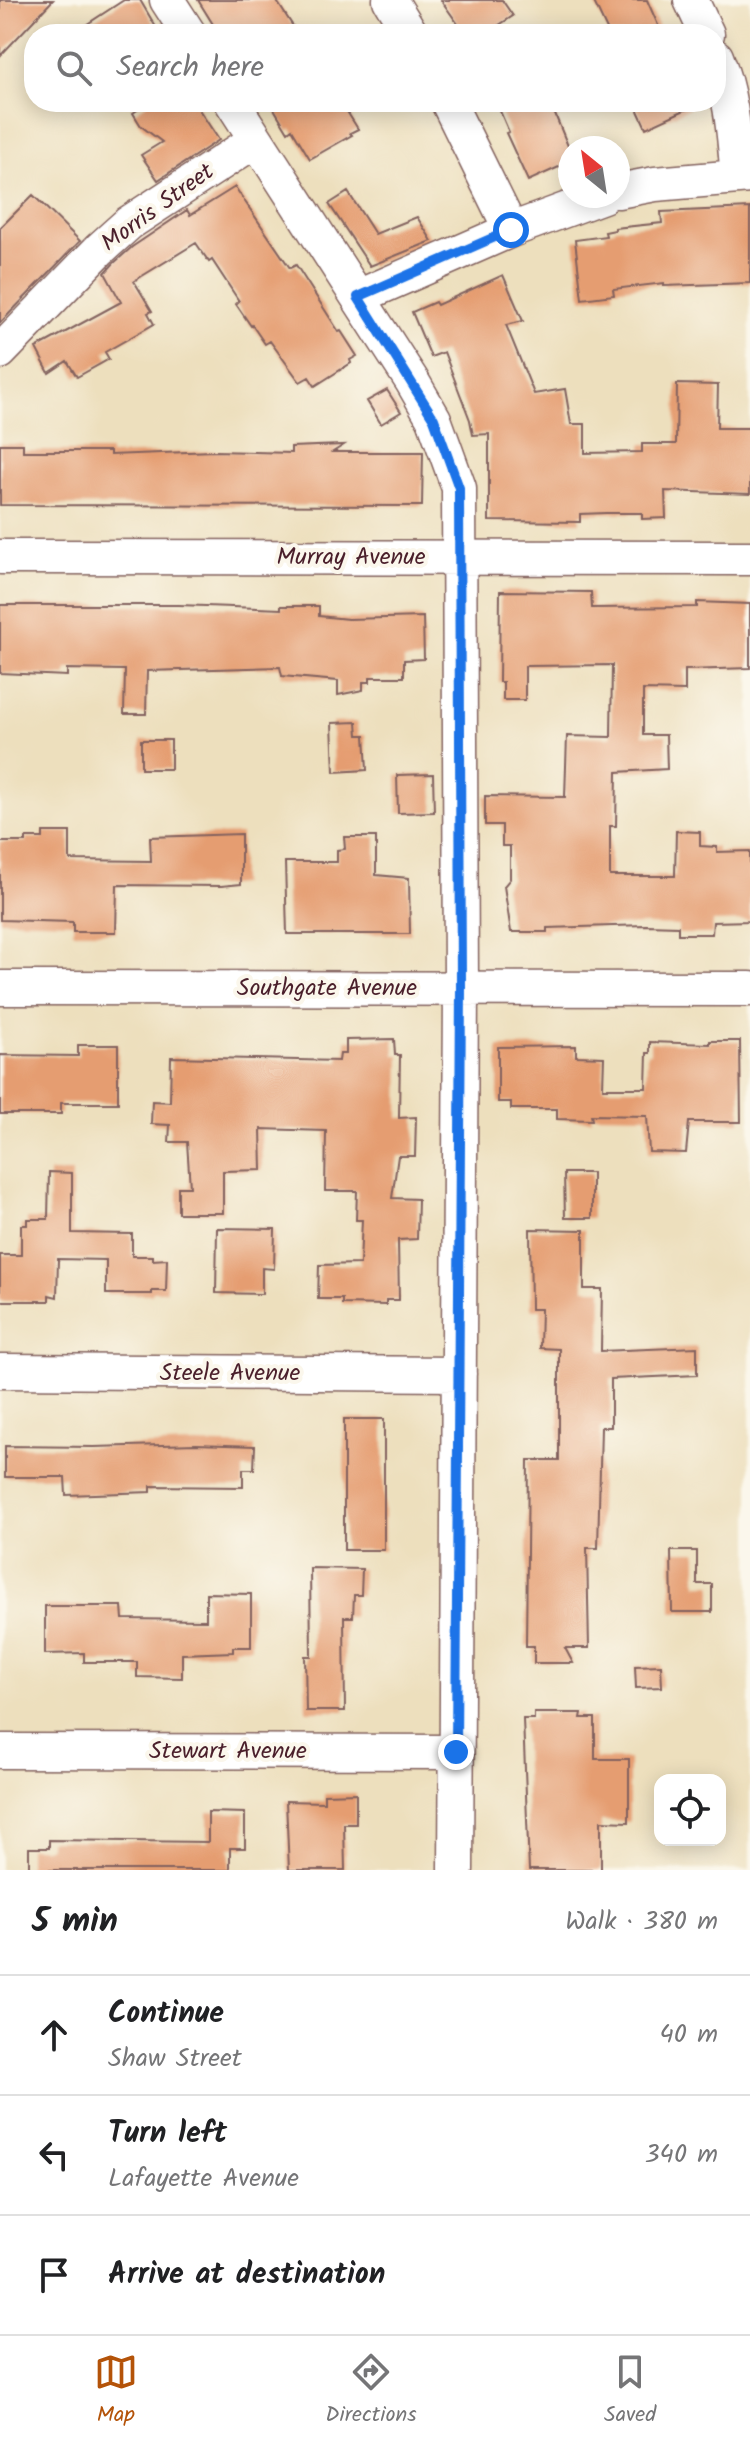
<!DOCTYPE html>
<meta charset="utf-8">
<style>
body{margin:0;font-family:Kalam,sans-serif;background:#f6f6f6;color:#202124}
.controls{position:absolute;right:24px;bottom:24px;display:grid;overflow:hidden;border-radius:16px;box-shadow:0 4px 20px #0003}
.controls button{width:72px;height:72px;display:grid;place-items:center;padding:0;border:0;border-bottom:2px solid #e0e0e0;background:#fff;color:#202124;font:40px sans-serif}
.compass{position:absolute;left:558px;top:136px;width:72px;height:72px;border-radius:50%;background:#fff;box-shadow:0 4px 20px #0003;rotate:330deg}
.stop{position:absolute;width:24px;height:24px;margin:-18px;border:6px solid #1a73e8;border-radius:50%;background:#fff}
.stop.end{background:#1a73e8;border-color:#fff;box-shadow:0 2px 8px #0008}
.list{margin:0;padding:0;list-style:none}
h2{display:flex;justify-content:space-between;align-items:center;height:104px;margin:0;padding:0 32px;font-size:34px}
h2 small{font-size:26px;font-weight:400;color:#757577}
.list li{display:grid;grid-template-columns:52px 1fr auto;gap:24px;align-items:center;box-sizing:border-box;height:120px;padding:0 32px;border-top:2px solid #e0e0e0}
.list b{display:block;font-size:30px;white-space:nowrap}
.list p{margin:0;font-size:26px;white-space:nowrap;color:#757577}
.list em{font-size:26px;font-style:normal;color:#757577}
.icon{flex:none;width:44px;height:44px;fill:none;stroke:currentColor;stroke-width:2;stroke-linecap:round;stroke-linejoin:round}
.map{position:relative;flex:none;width:750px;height:1870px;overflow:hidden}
.search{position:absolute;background:#fff;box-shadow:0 4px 20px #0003;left:24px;right:24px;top:24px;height:88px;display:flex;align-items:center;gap:20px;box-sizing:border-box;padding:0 28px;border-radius:32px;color:#757577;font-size:30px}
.sheet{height:464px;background:#fff}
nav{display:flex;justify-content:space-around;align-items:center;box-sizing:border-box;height:112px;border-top:2px solid #e0e0e0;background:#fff;font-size:22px;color:#757577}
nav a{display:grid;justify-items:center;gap:4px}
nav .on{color:#b45309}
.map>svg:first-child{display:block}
</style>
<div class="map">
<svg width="750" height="1870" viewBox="0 0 750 1870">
<rect width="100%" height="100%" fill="#fbf7ec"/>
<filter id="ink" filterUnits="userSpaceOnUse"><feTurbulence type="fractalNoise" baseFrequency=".0125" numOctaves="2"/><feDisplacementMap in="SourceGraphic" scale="16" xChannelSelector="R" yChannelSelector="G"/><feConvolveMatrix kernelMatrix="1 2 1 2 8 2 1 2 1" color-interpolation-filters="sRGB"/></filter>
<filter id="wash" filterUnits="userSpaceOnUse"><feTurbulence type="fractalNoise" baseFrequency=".006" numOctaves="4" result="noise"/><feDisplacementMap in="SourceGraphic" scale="32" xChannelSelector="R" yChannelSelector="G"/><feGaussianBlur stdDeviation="1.8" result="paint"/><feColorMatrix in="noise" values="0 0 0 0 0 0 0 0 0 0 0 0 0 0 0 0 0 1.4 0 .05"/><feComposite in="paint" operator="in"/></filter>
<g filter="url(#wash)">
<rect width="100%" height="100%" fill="#eddfbd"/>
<g id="blocks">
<path fill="#e59d71" d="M0,0H53L0,56Z
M124,0H140L160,34H72Z
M198,0H276L298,34H219Z
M441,0H502L513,16L485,34H465Z
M593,0H647L662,34H609Z
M149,102H194L219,140L158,180L141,155L162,142L141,126L133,113Z
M270,102H341L358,129L350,133L352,135L310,159L292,129L288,132Z
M496,102H550L570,151V162L528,181L506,133L509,132Z
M634,102H702L646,128Z
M235,187L290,268L296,265L339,332L341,331L357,356L350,360L351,363L315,386L309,377L300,382L270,341L265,344L252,325L251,326L236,304L239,301L212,260L209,262L196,243L134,281L152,311L148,313L154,324L105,352L109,359L77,377L67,361L49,373L36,348L121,302L105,273L114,263L132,247L187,210L190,215Z
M348,192L375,234L417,217L432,241L370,266L329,204Z
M33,195L80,241L0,323V228Z
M750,208V283L664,286V283L613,289L614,295L582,299L575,240L606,236L605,232L615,230V228L662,223L661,212Z
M503,275L523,321L506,325L534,394L565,389L571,424H585V453L642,452V444H676L677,384L718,385L717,428H750V494L665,491L666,518L642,519V513H606L580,514V522L489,521V434L473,435L470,420L444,352L431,357L412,312L435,302L437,305Z
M387,390L401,412L381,424L367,401Z
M0,444H23V451H110V455L214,451L291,453V447L344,445L333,452H423L422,506L0,505Z
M500,591L591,592L592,608L697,607V602L750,604V668L685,670V691L643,690V735H666L667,769L617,772L616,826H610V876H675L676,831L700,832V846L717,847V852L750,851V921L713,922L712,934H678V926L646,925L547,928V932H511L504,886L510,879V846H502V825H485V796L565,797L567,736L611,737L612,665L525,666V700H503V682H499Z
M0,605H179L281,609V606H319V616L348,619L423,617L424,659L404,660V677H370V682H363V690L338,695V681L282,676L280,667L147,671L146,714H124L125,670L67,669V676L0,673Z
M357,722L358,735H365L367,770L334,772L332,723Z
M141,740H171V769H141Z
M433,774L434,812L398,813L397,775Z
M43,832H70V860L151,861L150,837L241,834V884L221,886L117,885L116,932H73V922L0,920V842H26V838H43Z
M344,837H376V875L409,878L410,934H287L285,862H337V850L345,849Z
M394,1039L395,1055H400L399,1118L416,1117L415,1156H398L392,1198L418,1199L417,1239L398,1240L399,1300H386V1305L342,1304V1299H318L319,1265L360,1264L362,1220H356L357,1191H325L326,1131L261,1129L262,1170L223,1171V1213H178V1187H190L187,1142H169L170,1125L151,1124L152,1101L170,1102L171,1057L339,1061L340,1054H346V1040Z
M710,1041H740L741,1122H689L686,1153L649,1152L647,1116L591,1115L592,1120L557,1119V1109H511V1102H498V1047L576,1046V1056L604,1057L603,1088H646L647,1053H650V1042L710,1044Z
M78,1045H118V1103H61V1114H0V1055L78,1056Z
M49,1172L72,1173V1233L132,1234V1256H153V1260L167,1259L166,1291H152V1294H106V1260L58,1259L57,1297L49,1295V1301H0V1255H21V1225H27V1219H48Z
M564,1173H592V1218H565Z
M217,1228L275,1229L274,1269L262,1268V1294L216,1293Z
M530,1229L584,1230V1289H602L601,1351L697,1347V1375L611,1379V1427H601L598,1548H587L589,1648H565L573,1663H534V1646H526L528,1460H559V1349L540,1348L541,1309H531Z
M344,1419H384V1550H344Z
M196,1444L255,1446L254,1469H243V1487L151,1486V1492L66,1495L65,1477H5V1446L94,1447Z
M671,1551H697V1584H712V1612H672Z
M310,1568L362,1569L361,1595H354L353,1617H344L345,1711H306L305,1656H311Z
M206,1593L251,1594V1647H233V1652L182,1654V1678L137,1677V1662H84V1653L45,1654V1606H122L123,1619L206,1620Z
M661,1665L662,1687L636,1688L635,1666Z
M534,1713H582L581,1718H595V1759H629V1822L601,1821V1870H529L523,1719H534Z
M356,1793V1824H344L345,1870H289L286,1801L324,1802V1794Z
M208,1812L245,1813V1848H230V1870H29V1848H49V1840L208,1842Z"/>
</g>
</g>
<g filter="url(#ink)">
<use href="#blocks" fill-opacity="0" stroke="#83625e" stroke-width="2"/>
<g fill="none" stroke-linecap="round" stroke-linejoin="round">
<defs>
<path id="minor" d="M167,0L189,34
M390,0L411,34
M691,0L707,34
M716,57C732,96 734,135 738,177
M232,102L412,381L434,419L459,488L461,988L456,1870
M448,102L511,230
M618,191L655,184L750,176
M358,297L511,230L603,196
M0,352L100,249L129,223L256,140
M0,557L750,558
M0,988L750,989
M0,1371L459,1374
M0,1751L456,1752"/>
</defs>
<use href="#minor" stroke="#83625e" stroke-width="37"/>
<use href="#minor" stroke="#fff" stroke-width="34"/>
</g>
</g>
<g fill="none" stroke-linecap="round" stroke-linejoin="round" filter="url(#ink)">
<path stroke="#1a73e8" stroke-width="10" d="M456,1752L461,988L459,488L434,419L358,297L511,230"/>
</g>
<g text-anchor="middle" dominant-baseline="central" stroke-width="8" stroke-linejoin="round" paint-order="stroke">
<g font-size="24" fill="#4a1f2b" stroke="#fbf7ec">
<text transform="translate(158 208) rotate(-36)">Morris Street</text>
<text x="351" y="557">Murray Avenue</text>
<text x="327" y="988">Southgate Avenue</text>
<text x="230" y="1373">Steele Avenue</text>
<text x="228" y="1751">Stewart Avenue</text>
</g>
</g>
</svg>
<div class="controls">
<button><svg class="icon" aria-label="locate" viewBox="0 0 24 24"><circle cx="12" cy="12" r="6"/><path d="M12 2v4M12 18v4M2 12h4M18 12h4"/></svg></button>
</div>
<svg class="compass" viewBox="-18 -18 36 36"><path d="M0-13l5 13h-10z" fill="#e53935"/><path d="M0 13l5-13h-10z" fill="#757577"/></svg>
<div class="stop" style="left:511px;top:230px"></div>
<div class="stop end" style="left:456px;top:1752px"></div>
<div class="search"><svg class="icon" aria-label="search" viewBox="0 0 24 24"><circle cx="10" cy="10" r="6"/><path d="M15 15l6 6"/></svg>Search here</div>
</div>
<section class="sheet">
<h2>5 min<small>Walk · 380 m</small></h2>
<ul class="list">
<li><svg class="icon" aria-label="ahead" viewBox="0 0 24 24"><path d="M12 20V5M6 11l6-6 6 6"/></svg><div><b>Continue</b><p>Shaw Street</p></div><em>40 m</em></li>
<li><svg class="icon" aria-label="left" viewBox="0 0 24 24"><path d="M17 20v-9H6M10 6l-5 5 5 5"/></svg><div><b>Turn left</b><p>Lafayette Avenue</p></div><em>340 m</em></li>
<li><svg class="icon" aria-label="arrive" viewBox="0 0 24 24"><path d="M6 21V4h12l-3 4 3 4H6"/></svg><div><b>Arrive at destination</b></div></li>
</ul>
</section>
<nav>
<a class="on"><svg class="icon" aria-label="map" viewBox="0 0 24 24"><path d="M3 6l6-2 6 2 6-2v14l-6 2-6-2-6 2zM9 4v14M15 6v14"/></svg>Map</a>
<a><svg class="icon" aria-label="directions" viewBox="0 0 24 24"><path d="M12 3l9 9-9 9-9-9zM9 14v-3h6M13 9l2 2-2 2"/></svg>Directions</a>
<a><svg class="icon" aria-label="saved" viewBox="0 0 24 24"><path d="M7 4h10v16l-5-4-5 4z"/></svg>Saved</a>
</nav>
